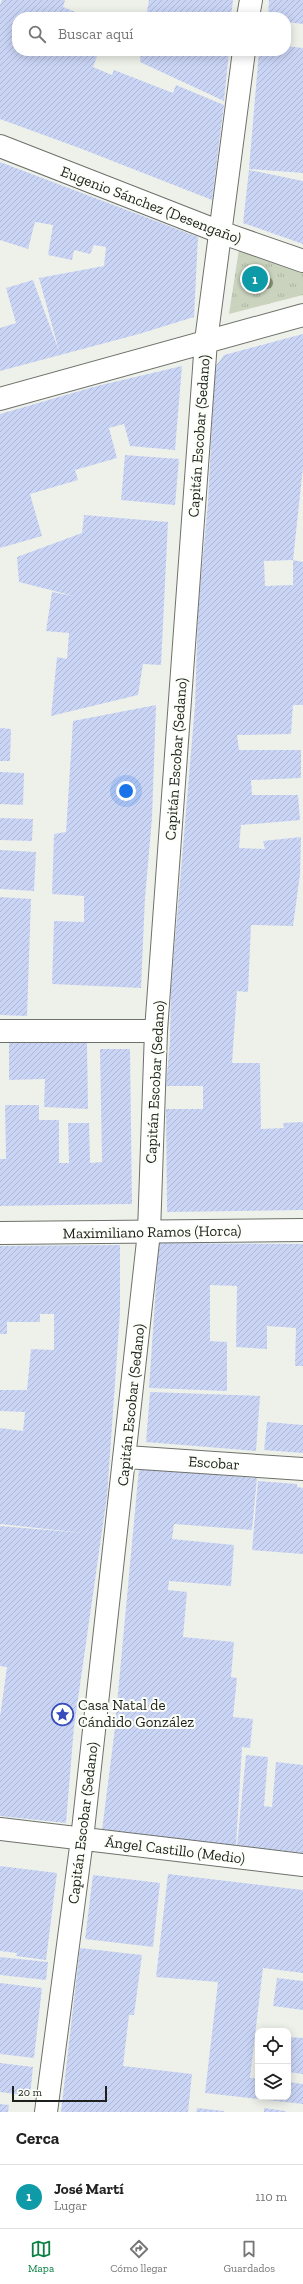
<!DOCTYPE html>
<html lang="es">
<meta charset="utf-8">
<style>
body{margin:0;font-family:"Zilla Slab",serif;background:#f2f2f2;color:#222}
.controls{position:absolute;right:12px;bottom:12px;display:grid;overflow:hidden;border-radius:8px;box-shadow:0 2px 10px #0003}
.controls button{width:36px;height:36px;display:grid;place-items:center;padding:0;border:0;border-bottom:1px solid #e0e0e0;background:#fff;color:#222;font:20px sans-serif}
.scale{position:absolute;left:12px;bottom:10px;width:95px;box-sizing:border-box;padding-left:4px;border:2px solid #1e201d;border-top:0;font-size:11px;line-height:14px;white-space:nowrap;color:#1e201d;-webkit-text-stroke:3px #fbfff7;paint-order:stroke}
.you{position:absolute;left:126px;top:791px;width:14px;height:14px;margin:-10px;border:3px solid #fff;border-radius:50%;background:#1a73e8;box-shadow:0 0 0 6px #1a73e833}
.badge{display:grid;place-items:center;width:26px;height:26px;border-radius:50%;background:#0b8043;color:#fff;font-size:13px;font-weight:700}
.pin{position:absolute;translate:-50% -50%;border:2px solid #fff;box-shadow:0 1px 4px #0006}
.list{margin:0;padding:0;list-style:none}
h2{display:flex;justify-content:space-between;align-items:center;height:52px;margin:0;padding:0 16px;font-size:17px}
h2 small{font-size:13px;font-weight:400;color:#767676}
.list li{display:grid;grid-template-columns:26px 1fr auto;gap:12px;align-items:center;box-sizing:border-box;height:64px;padding:0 16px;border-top:1px solid #e0e0e0}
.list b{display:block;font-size:15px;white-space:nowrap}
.list p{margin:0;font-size:13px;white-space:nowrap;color:#767676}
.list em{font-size:13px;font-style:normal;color:#767676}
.icon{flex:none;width:22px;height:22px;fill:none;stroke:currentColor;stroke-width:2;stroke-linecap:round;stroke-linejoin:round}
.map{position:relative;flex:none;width:303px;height:2112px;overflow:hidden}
.search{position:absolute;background:#fff;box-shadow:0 2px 10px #0003;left:12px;right:12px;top:12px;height:44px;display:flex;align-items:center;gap:10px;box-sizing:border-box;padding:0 14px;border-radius:16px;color:#767676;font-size:15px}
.sheet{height:116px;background:#fff}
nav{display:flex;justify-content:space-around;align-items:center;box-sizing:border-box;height:56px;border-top:1px solid #e0e0e0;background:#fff;font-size:11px;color:#767676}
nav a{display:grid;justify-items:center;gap:2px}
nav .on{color:#0b8043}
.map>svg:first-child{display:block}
</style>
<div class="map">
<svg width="303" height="2112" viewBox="0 0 303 2112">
<defs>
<pattern id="grass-tufts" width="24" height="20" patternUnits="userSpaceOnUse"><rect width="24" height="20" fill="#cad3be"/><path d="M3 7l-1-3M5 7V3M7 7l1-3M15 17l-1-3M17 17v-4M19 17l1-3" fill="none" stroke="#adb5a3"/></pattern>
<pattern id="building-hatch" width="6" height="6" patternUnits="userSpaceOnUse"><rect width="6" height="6" fill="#cad5f6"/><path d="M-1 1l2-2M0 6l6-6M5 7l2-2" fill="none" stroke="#adb7d2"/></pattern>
</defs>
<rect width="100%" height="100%" fill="#eef1ea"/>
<path fill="url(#grass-tufts)" d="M239,249L303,272V295L229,314Z"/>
<path fill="url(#building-hatch)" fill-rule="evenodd" d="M2,0H65L63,7L88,17H17V51H99L93,67L112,75L114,70L173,93L176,85L224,105L212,200L82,149L0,119V5Z
M149,0H233L231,17H146Z
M269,0H303V24L286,22V17H268Z
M286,46L303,48V173L249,169L259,51H286Z
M141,51H229L224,101L140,62Z
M0,162L198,237L194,317L139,334L0,371V328L16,323L6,288L33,280L59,351L39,278L104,266L106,247L94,245L90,254L74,250L72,260L48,255L53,225L35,222L28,249L0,240Z
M249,170L303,181V244L243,223Z
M303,334V467L293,560L303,562V705H293L291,734L237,735L239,750H301V778L251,780L252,795H298L300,820L241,825L239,848L265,849L263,841L301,837L300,874L293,926L251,925L248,992L237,991L232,1063H260L261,1129L284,1128L283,1123L303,1122V1210L167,1212L166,1109H203V1086H166L170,1041L171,988L195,705L198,611L208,502L215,367L224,355ZM293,560V585L265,586L264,561Z
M182,366L175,450L130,446L124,424L109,428L117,458L75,470L78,480L30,494L42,536L0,548V414L97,386Z
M125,455L179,459L175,505L121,500Z
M84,515L168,522L161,665L143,664L138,695L51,716L57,657L67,659L69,633L46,631L52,592L74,596L19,582L17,557L82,533Z
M156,705L152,818L145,898L141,988L52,984L54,921L84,922V896L52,894L54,834L66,832L73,721Z
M0,728L11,729L10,761H0Z
M0,772L24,773L23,805L0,804Z
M0,818L33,819L32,841L0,840Z
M0,850L36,852L34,891L0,889Z
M0,897L31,899L27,1016L0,1015Z
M9,1041H87L88,1109L44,1107L45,1079L9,1080Z
M100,1049H130L132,1204L0,1206V1159H6L5,1105H39V1120H59V1163H69L68,1123H89L90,1163L102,1162Z
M159,1243L303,1244V1366H295L296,1328L267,1326V1349L236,1347L237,1286L210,1285V1341L227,1342V1391L149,1388Z
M120,1245V1313L107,1496L74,1727L66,1823L0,1816V1717L7,1667L0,1666V1526L84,1533L0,1524V1428L23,1431L25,1412L0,1411V1390H27L31,1349L54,1350V1314H40V1322H7V1334H0V1246Z
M150,1392L260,1396L256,1451L146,1442Z
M267,1422L303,1425V1453L264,1450Z
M139,1468L257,1478L252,1530L174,1524L172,1539L234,1545L231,1586L169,1581L168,1590L187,1592L183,1637L234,1642L231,1677L237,1678L233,1717L253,1719L250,1748L242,1747L236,1846L102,1830L114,1736Z
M258,1481L297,1484V1487L303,1488V1554L252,1550Z
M246,1755L268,1757L264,1806L272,1807L276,1762L303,1765V1853L237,1846Z
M0,1866L57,1873L46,1960L16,1956L17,1953L0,1951Z
M168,1874L303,1890V1973L263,1968L250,2078H258V2097H288V2082L303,2084V2104L205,2093L218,1982L156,1977Z
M93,1875L160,1883L153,1947L85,1939Z
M80,1948L142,1955L134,2015H129L123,2066L192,2074L188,2112H61Z
M0,1957L48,1962L46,1980L0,1975Z
M277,1978L303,1981V2010L273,2006Z
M0,1983L42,1988L34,2058L0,2054Z
M288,2037L303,2038V2074L288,2072Z
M0,2063L33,2067L30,2096L0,2092Z
M0,2104L9,2105L8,2112H0Z
M197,2108L224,2111V2112H196Z
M264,2108L286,2111V2112H264Z"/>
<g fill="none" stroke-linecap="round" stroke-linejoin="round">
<defs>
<path id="street" d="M248,17L251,0
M0,146L220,232L303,261
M0,399L303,315
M0,1031H156
M126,1457L303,1469
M0,1829L303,1865
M46,2112L82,1839L149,1232L156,1031L206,341L244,51"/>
<path id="secondary" d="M0,1233L303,1230"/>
</defs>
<use href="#street" stroke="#6e716a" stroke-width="24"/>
<use href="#secondary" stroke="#6e716a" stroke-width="24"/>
<use href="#street" stroke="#fff" stroke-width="22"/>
<use href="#secondary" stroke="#fff" stroke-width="22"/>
</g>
<circle fill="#899475" cx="267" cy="283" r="6"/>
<defs>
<symbol id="sight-ring" viewBox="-11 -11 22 22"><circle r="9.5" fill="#fbfff7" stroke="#374bbe" stroke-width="1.5"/><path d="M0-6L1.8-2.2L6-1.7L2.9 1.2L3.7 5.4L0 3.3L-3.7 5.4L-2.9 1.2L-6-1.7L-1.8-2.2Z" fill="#374bbe"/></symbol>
</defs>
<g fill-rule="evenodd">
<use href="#sight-ring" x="50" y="1702" width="25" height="25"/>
</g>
<g text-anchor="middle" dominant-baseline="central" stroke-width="4" stroke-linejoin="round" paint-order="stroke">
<g font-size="15" fill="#1e201d" stroke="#fbfff7">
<text transform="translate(151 205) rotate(21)">Eugenio Sánchez (Desengaño)</text>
<text transform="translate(199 436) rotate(-86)">Capitán Escobar (Sedano)</text>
<text transform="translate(176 759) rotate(-86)">Capitán Escobar (Sedano)</text>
<text transform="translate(155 1082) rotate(-87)">Capitán Escobar (Sedano)</text>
<text transform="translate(152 1232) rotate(-1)">Maximiliano Ramos (Horca)</text>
<text transform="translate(131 1405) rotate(-84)">Capitán Escobar (Sedano)</text>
<text transform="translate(214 1463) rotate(4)">Escobar</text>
<text transform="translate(83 1823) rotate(-83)">Capitán Escobar (Sedano)</text>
<text transform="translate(175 1850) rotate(7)">Ángel Castillo (Medio)</text>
</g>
<g font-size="15" fill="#1e201d" stroke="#fbfff7" text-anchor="start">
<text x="78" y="1705">Casa Natal de<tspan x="78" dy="17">Cándido González</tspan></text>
</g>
</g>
</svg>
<div class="controls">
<button><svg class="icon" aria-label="locate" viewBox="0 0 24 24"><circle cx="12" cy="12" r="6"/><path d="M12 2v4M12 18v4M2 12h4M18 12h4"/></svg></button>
<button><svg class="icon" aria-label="layers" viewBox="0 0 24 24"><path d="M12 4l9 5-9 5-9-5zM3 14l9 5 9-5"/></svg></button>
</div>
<div class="scale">20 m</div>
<div class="you"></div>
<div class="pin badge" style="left:255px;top:279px;background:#0f9aa8">1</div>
<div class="search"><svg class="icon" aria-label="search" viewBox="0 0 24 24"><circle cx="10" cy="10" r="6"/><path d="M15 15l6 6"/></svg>Buscar aquí</div>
</div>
<section class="sheet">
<h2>Cerca<small></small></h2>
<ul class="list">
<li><span class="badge" style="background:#0f9aa8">1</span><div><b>José Martí</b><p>Lugar</p></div><em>110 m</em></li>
</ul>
</section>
<nav>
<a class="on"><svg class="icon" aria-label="map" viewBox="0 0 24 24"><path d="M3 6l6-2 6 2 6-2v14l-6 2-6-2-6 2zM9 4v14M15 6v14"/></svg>Mapa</a>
<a><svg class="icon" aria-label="directions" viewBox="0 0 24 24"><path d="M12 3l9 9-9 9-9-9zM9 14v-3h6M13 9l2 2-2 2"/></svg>Cómo llegar</a>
<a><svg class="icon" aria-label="saved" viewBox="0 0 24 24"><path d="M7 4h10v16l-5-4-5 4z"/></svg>Guardados</a>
</nav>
